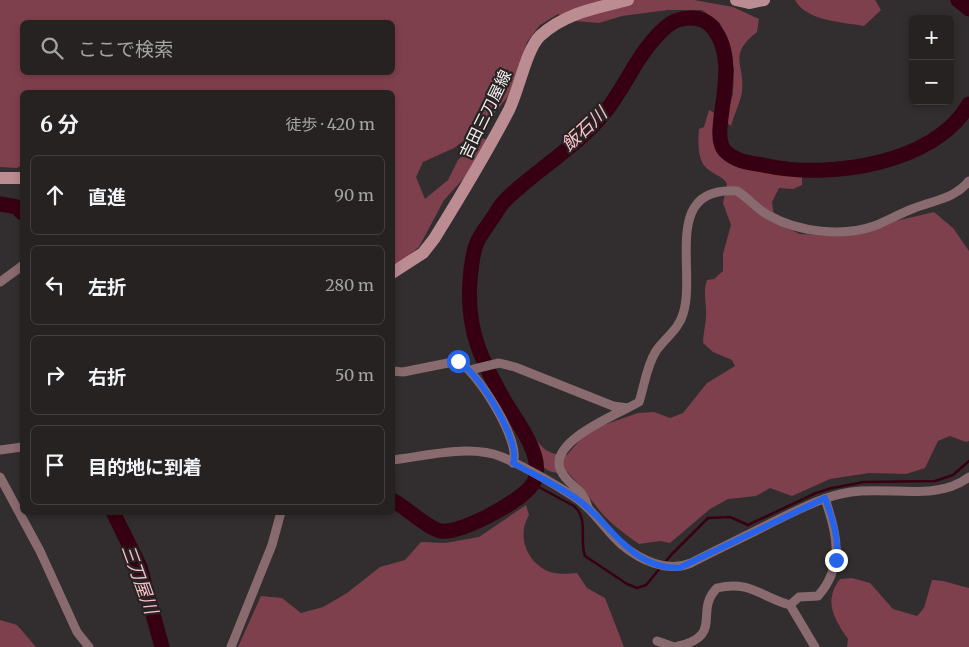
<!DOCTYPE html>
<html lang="ja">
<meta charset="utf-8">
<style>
body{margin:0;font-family:Merriweather,"Noto Sans JP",serif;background:#322f2f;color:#f1f3f6}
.controls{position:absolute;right:15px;top:15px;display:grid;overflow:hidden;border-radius:8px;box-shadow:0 2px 8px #0003}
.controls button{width:45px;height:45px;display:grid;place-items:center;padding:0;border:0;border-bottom:1px solid #423f40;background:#262222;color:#f1f3f6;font:25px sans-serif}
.stop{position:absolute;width:15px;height:15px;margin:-11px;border:4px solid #2563eb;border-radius:50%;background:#fff}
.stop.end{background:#2563eb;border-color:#fff;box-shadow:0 1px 5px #0008}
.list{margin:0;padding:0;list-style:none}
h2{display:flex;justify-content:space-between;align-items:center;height:65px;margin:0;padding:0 20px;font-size:21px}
h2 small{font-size:16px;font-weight:400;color:#a4a4a5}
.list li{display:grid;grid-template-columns:32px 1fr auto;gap:15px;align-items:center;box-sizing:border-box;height:80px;margin:0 10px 10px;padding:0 10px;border:1px solid #423f40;border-radius:8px}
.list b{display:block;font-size:19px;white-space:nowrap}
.list em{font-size:16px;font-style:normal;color:#a4a4a5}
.icon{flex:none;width:28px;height:28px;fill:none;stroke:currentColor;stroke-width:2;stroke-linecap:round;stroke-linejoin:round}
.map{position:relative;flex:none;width:969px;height:647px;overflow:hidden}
.search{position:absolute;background:#262222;box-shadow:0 2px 8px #0003;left:20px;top:20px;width:375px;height:55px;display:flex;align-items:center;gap:12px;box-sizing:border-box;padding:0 18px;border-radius:8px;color:#a4a4a5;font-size:19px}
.panel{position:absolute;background:#262222;box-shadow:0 2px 8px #0003;left:20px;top:90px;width:375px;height:425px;border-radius:8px}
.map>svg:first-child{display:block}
</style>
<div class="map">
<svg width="969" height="647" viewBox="0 0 969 647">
<rect width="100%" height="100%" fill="#322d2e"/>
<path fill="#7f404d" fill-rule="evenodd" d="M0,0H694L733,7L759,19L757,32C727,56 745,62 742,92C740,103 734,115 731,126L725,121L733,94L734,69L720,23L702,10H668L622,16L599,23L575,21L558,14L540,25L527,42L511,93L482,128L454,148L423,162L416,177L425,199L448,180L458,160L481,138L488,140L465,177L444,200L419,247L399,263L393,264L392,92H22V165L17,168L0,167ZM22,22H392V72H22Z
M795,0H875L881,10L864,26C842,22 806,21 795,0Z
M709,110L714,113C714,125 711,140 717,151C729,171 780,172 802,176V185L793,189L779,188L772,202L775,223L800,234L832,236L934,212L953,228L969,251V441L966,442L950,436L938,441L925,468L906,474L869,473L830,479L792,496L770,488L756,496L728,499L710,509L670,543L660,541L639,544C625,534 611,524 600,511C588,496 582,486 567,472C536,478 537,451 525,429L527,427C540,445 544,455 567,455L584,435L598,427L638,413L654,412L670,418L683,413L707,383L735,366L732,360L713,352L703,343C703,332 707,321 706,311C706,299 703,292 707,280L714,279L723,271V254L731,225L723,203L727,184C723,176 716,176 709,170C697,163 698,142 699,129L704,127Z
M526,505L529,515C518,533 524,556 542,568C551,575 566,574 577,573L587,588L605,598L624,647H238L261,596L282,598L301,613L323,607L347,593L380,567L405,560L421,542L445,543L479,537Z
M852,578L870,583L893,609L917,616L924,608L932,580C945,580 956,585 969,588V647H847L848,639C834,619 823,601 840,579Z
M0,620L17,625L36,647H0Z"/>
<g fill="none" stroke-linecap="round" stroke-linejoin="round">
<path stroke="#370012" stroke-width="2.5" d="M533,484L574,506C589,519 579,539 585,556L627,584L637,588L646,585L672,554L708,518L730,517L748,525L816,493L832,488L864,482L935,481L953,475L969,461"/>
<path stroke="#370012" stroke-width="15" d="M958,0L969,9
M0,204L17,207L22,213
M392,500C406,507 428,529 441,531C461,534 521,501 532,485C537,479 537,470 536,462C533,443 517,421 507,405C482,362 466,331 470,280C471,268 472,256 476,245C480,233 491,222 497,211C503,200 513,193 521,186C549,162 582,141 605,112C626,86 639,50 666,27C678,16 702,14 713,28C744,66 707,132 725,151C737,163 753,163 768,166C829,179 935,164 969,104
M113,512L140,567L162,647"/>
<path stroke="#896a6f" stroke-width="9" d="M0,282L22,266
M474,369L499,363L515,367L613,406L628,408
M392,371L403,372L458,361C477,371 522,442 513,463
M0,450L22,447
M392,460C426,456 470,444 502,457C522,465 558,486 576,498C594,510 605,530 621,544C640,560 667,573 691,563C718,549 746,536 773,522C798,510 823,496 851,492C890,486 936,502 969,477
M0,477L40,551L77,632L89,647
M588,507C582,486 569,487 561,471C546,441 621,413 639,402C645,384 646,367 656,351C665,338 679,329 683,314C697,271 661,186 737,191C749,198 757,210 770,216C798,232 843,237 874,226C887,221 899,214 912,209C934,200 953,200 969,181
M790,605L815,647
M657,641L674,647
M231,647L272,545L281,512
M675,647C726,636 693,612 717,588C750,580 761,597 790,605L799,597L818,596C845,565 837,533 825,499"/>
<path stroke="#bc8c93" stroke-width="12" d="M736,0L749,3L764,0
M0,178H22
M392,273L423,253L434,239C460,197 486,154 509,110C519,90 526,50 540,36C565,13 596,8 628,0"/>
</g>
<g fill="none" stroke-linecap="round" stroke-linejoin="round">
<path stroke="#2563eb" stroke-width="6" d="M458,361C477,371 522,442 513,463C534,475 557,485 577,499C611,523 629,568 679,568L825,498C832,518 840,539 836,560"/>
</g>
<g text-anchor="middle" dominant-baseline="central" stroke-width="4.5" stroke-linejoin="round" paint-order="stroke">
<g font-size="16" fill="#f7f3f4" stroke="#282324">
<text transform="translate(485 114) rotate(-64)">吉田三刀屋線</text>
</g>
<g font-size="18" font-style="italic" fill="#fabec8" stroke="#282324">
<text transform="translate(584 129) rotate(-43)">飯石川</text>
<text transform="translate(140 579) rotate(70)">三刀屋川</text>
</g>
</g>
</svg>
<div class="controls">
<button>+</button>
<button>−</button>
</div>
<div class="stop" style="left:458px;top:361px"></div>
<div class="stop end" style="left:836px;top:560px"></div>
<div class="search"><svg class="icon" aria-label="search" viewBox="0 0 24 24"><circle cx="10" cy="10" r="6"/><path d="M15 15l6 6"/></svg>ここで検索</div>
<section class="panel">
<h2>6 分<small>徒歩 · 420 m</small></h2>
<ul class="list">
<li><svg class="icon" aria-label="ahead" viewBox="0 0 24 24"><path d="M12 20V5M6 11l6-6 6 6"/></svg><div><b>直進</b></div><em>90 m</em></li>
<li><svg class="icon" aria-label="left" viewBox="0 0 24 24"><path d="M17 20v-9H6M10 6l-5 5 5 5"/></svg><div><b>左折</b></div><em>280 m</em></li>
<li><svg class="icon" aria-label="right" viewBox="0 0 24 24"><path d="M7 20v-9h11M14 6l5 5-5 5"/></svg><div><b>右折</b></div><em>50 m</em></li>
<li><svg class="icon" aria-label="arrive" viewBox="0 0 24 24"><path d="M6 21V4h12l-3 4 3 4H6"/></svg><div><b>目的地に到着</b></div></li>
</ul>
</section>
</div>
